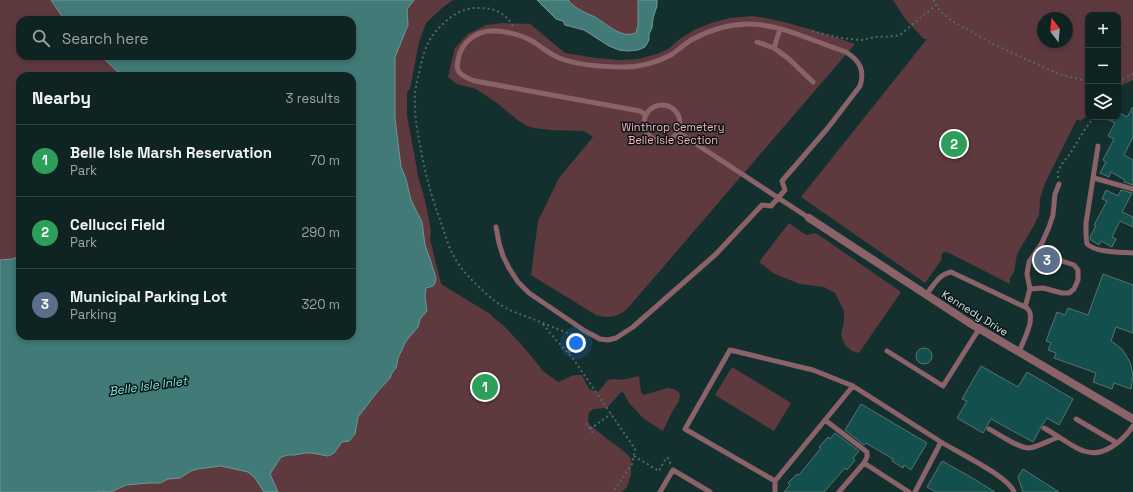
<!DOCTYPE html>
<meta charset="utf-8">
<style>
body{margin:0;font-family:"Space Grotesk",sans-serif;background:#1d302f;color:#f1f3f6}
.controls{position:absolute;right:12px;top:12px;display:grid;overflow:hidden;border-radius:8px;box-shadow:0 2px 6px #0003}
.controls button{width:36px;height:36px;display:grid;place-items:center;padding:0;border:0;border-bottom:1px solid #2f4140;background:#0f2422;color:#f1f3f6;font:20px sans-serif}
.compass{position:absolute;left:1037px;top:12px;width:36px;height:36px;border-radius:50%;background:#0f2422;box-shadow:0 2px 6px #0003;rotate:344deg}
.you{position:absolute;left:576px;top:343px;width:14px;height:14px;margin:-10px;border:3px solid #fff;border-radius:50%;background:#1a73e8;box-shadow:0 0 0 6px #1a73e833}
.badge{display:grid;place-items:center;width:26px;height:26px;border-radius:50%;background:#d93025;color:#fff;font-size:13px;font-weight:700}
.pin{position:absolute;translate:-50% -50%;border:2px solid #fff;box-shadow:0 1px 4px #0006}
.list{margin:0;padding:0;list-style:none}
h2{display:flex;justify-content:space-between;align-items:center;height:52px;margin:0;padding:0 16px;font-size:17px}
h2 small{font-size:13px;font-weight:400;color:#9ba4a5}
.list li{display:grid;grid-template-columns:26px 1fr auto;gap:12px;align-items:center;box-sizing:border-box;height:72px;padding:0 16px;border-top:1px solid #2f4140}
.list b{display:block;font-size:15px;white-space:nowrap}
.list p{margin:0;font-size:13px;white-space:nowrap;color:#9ba4a5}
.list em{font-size:13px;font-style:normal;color:#9ba4a5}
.icon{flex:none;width:22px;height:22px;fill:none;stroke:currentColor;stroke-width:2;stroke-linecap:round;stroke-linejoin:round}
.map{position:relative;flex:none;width:1133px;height:492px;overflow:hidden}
.search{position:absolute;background:#0f2422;box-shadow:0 2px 6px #0003;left:16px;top:16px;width:340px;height:44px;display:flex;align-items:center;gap:10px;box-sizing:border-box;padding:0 14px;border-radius:12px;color:#9ba4a5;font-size:15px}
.panel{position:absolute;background:#0f2422;box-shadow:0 2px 6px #0003;left:16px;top:72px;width:340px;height:268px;border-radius:12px}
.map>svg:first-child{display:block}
</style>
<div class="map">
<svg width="1133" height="492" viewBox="0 0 1133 492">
<rect width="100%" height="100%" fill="#14302e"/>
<path fill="#5e3a3f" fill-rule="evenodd" d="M0,0H453L442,8L426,23L419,42L410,89L407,92V116L416,164L418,177L422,189L428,214L431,232L430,239L441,284L490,314L493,317L505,327L527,351L543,371L558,382L574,375H582L589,389L598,392L608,380L613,379L621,380L639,376L641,392L643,395L668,388C673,388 677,390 680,394L679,401L672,412L663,431L644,419L629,403L623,392L620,393L607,408L594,409L589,412L588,419L589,424L607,439L621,449L630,457L631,460V474L627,487L622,492H0ZM20,20H352V56H20ZM20,76H352V336H20Z
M537,0H657V6L653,18L652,28L649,34V40L645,47L638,50L628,51L619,50L609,46L584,30L565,25L563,21L556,19Z
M893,0H1133V80L1118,87V15H1088V115L1080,121L1077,119L1045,183L1040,199L1039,215L1033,227L1017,254L1014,272L1010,278V284L947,252H943L941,256L942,259L925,283L801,197L927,39H924L906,20ZM1043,18H1067V42H1043Z
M752,16C788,21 822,33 855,44L627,309C618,317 608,319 596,315L531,275L538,221L559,178L593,137L584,131L551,130L534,128L527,126L520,122L497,103L476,89L457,84L448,77L455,48L468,34L486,25L504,23L530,24L565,53L596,58L619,60L638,59L657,54L668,49L680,39L694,30L711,23L730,18Z
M789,223L806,235L816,233L901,292L859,353L852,351L845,345L841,335L844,322V311L835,293L824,287L800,284L773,273L759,262Z
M732,367L791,403L774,431L715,395Z"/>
<path fill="#417a76" stroke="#6c9996" d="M51,0H414L407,9L408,25L395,57V118L401,167L406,179L411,200L422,222L425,245L430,259L436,278L435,283L433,286L426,288L425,297L427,311L420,319L418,327L406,341L398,358L396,368L392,373L390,378L378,391L358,417L355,434L349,441L342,442L334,453L328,456L312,453H305L294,455H288L281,457L270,474L278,492H264L255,478L248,472L221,466L197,469L191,471L180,478L168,479L160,483H148L126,485L111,492H105L101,491L97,492H0V260L12,259L20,256V336H352V76H128L125,73L118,72L101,56H352V20H66L61,15Z
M537,0H568C577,10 584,12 595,17C607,24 621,39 636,33L638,25V0H657V6L653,18L652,28L649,34V40L645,47L638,50L628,51L619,50L609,46L584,30L565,25L563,21L556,19Z"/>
<path fill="#13504d" stroke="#557371" d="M1133,107V137L1124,155L1133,160V185L1124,182L1125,180L1111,172L1109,177L1100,173L1106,162L1103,160L1114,139L1108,136L1115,123L1103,117H1118V112L1127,117Z
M1106,190L1118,196L1121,190L1132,193L1122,212L1133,217V227L1120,221L1112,237L1116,239L1112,247L1101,241L1099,245L1091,240L1090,237L1096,226L1094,225L1107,201L1102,199Z
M1103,274L1133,285V333L1116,327L1111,341L1122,349L1130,362L1133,375L1131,389L1114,383L1112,389L1093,382L1096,373L1054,358L1056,353L1048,350L1051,343L1046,341L1057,312L1065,315L1068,308L1088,315Z
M916 356a8 8 0 1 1 16 0a8 8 0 1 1-16 0Z
M981,366L1018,387L1027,372L1073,399L1059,425L1047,418L1043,424L1041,426L1040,429L1033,442L991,419L983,433L957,418L967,401L962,399Z
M861,404L927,443L911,470L904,465L903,468L892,461L893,459L866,443L864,445L845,430Z
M835,433L859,451L853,458L855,460L847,470L845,468L824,492H784L790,485L788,483L797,474L799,475L821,448L819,447L828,437L830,439Z
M942,461L969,476L995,492H936L927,487Z
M1023,469L1059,492H1023L1018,477Z"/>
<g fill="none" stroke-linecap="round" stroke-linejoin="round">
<path stroke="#506967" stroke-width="2" stroke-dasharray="2 3" stroke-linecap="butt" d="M933,0L940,11L952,21L995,45L1061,75L1088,81
M513,26C505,13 495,8 480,8C466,7 455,13 445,22C429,36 424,49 420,69C418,77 416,85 415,93C414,112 417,131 421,150C425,173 431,195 439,217C444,230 447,244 454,257C464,274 480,289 495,301C506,310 520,314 533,319C545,324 557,329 570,334L579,336
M812,31L840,38L862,40L875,37L896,36L901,34L936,5
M1118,81L1133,74
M1058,178V172L1061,165L1070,154L1083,132L1094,117
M543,324L556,340L572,357L635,449L632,464L613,492
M569,353L571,344L575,335
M586,423L594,435
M590,429L611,414
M634,456L659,471L666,458H668L671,465"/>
<path stroke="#8b6268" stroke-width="5" d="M757,42L774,48L789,59L813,82
M774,48L780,29
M644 123a18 18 0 1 1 36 0a18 18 0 1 1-36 0Z
M678,132L809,218
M1098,146L1086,223V235L1087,244C1097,253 1120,252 1133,253
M1094,178L1133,189
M496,227L499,243L503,256L509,268L518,282L529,293L585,331L600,339L608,340L616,338L633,327L716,254L762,205L771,206L785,190L782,181L827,129L860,86C865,70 860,61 846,52C789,33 753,7 693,39C685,43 679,50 671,55C657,62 640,67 625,67C603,67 580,66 559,58C550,54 542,48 534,42C522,35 510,32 497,31C478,29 460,42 458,61C457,64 457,69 459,72C463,77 469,79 475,81L640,111L646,115
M1030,289L1043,288L1062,293H1069L1074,289L1078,280V270L1074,265L1050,257L1038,249
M926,295C933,286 939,274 951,272L1027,308C1037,317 1023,341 1019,352
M1025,307L1030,289L1027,274L1029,262L1042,243L1049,227L1053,215L1055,194L1059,184
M887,351L943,386L979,329
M1076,419L1117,443
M825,420L867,452V457L864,463L839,492
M1044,428C1053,433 1062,439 1070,444C1075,447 1079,450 1084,451C1103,458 1123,441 1133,426
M989,429C999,434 1018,448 1029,448C1038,447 1050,440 1059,437
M941,442C957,452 1008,476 1014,492
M864,463L909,492
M775,481L685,429L730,350L813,370L853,386L941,442L915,492
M660,492L673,470L710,492
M775,492V481L853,386"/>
<path stroke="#8b6268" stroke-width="8" d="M809,218L968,322L1133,419"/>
</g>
<g text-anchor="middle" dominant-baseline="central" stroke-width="3" stroke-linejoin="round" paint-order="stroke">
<g font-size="11" fill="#fdb0bb" stroke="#091515">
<text x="673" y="127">Winthrop Cemetery<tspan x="673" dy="13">Belle Isle Section</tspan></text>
</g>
<g font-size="11" fill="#d2e2e1" stroke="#091515">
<text transform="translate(975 313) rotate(32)">Kennedy Drive</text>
</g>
<g font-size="12" font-style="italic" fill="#83e1db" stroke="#091515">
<text transform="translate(148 386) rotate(-8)">Belle Isle Inlet</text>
</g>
</g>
</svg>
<div class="controls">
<button>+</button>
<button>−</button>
<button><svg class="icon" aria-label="layers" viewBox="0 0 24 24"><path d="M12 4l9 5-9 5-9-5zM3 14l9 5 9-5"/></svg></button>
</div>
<svg class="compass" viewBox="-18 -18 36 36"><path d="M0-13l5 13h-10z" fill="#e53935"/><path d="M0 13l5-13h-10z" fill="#9ba4a5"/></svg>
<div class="you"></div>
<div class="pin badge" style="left:485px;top:387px;background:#2e9e5b">1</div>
<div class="pin badge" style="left:954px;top:144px;background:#2e9e5b">2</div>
<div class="pin badge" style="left:1047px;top:260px;background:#5c6f8a">3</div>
<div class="search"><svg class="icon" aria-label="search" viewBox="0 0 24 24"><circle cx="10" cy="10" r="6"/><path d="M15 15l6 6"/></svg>Search here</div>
<section class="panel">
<h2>Nearby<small>3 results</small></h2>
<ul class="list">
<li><span class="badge" style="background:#2e9e5b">1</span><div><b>Belle Isle Marsh Reservation</b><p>Park</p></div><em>70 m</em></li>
<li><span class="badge" style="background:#2e9e5b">2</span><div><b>Cellucci Field</b><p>Park</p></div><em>290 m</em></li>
<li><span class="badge" style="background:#5c6f8a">3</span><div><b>Municipal Parking Lot</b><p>Parking</p></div><em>320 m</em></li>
</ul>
</section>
</div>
